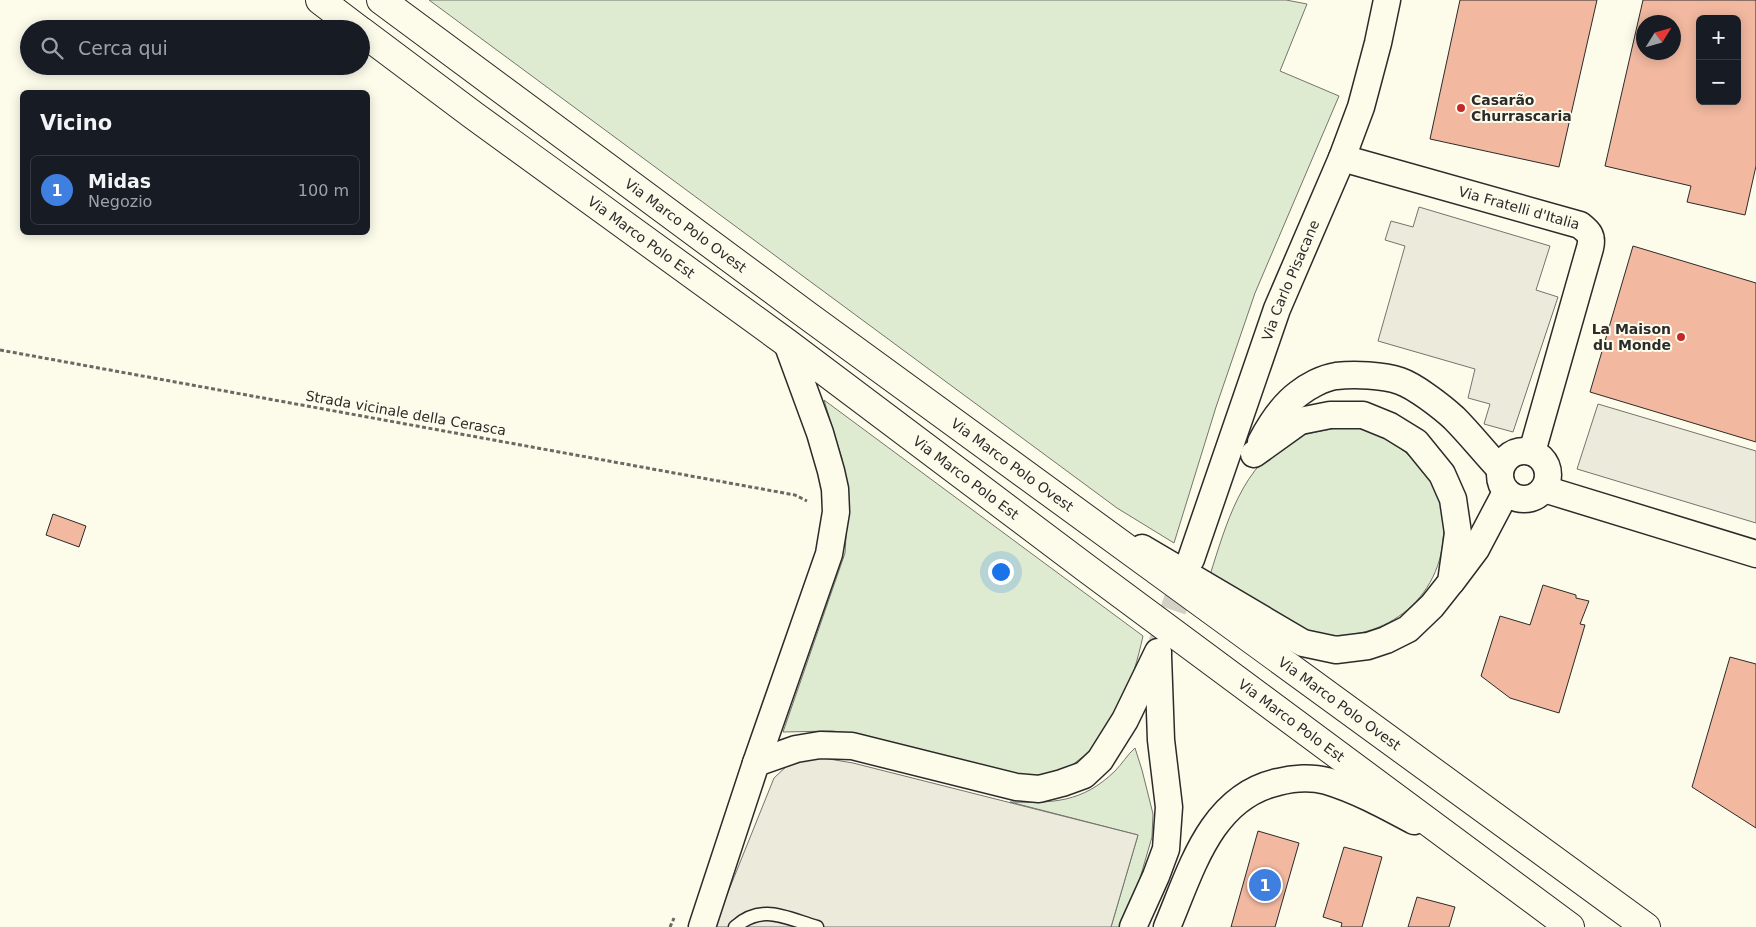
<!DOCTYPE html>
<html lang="it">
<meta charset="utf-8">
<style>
body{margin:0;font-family:"DejaVu Sans",sans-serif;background:#242831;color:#f1f3f6}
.controls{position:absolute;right:15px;top:15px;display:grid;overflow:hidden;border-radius:8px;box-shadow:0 2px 12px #0003}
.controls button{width:45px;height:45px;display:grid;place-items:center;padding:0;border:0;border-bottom:1px solid #363941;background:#171b24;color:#f1f3f6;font:25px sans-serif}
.compass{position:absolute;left:1636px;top:15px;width:45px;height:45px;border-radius:50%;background:#171b24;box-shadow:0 2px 12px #0003;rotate:53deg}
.you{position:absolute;left:1000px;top:571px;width:18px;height:18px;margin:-12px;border:4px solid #fff;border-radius:50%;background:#1a73e8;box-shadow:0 0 0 8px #1a73e833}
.badge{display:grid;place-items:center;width:32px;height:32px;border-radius:50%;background:#db2777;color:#fff;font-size:16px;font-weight:700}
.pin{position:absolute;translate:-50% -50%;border:2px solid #fff;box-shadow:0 1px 5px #0006}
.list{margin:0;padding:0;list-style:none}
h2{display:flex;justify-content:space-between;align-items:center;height:65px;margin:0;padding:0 20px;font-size:21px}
h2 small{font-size:16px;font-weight:400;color:#9ea1a6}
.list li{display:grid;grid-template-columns:32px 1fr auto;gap:15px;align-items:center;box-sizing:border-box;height:70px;margin:0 10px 10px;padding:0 10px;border:1px solid #363941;border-radius:8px}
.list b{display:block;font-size:19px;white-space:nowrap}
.list p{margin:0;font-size:16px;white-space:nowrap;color:#9ea1a6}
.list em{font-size:16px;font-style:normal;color:#9ea1a6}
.icon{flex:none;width:28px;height:28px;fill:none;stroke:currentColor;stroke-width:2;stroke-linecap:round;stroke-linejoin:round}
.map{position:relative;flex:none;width:1756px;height:927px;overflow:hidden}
.search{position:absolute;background:#171b24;box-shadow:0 2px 12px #0003;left:20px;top:20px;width:350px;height:55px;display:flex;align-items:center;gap:12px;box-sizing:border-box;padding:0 18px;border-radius:28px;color:#9ea1a6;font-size:19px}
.panel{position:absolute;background:#171b24;box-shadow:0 2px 12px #0003;left:20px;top:90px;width:350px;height:145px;border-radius:8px}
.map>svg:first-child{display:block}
</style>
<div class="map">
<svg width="1756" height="927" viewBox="0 0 1756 927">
<rect width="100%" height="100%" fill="#fdfbea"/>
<path fill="#deebd1" stroke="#74746e" d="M429,0H1286L1307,4L1280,71L1339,96L1255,293L1216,407L1174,543L1117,508Z
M824,400L1143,636C1133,681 1116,733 1076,762C1072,765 1068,769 1063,771C1048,778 1030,776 1014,773L857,734L832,731L783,732L845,553L848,503L842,459Z
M1336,428C1343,428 1351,426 1358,428C1381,433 1404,448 1418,465C1423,472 1431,479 1435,486C1443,503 1445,523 1443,541C1436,611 1366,651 1300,630C1291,627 1282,620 1274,615C1253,601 1231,588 1210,575C1226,525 1242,463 1294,438C1307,433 1322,431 1336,428Z
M1135,748L1142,770L1153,814L1152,837L1131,909L1123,927H1111L1138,835L1010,802C1053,803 1082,803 1115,771C1122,764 1127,755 1135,748Z"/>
<path fill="#eceadb" stroke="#74746e" d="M1419,207L1550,246L1536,290L1558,297L1513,432L1484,424L1490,404L1468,398L1475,369L1378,341L1405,246L1385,240L1391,221L1413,227Z
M1598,404L1756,451V523L1577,469Z
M817,757L853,763L1138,835L1111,927H714L774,778L789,764Z"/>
<path fill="#f2b8a0" stroke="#2b2b2b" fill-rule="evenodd" d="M1460,0H1597L1559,167L1430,139Z
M1643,0H1756V166L1745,215L1687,202L1691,186L1605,166ZM1700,19H1737V101H1700ZM1644,22H1674V52H1644Z
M1633,246L1756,283V442L1590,392Z
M53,514L86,526L79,547L46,535Z
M1543,585L1576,595V598L1589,601L1580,624L1585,625L1559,713L1510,698L1481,676L1500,616L1530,625Z
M1730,657L1756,664V828L1692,787Z
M1258,831L1299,843L1275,927H1231Z
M1344,847L1382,857L1362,927H1341L1342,923L1323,917Z
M1417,897L1455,907L1449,927H1408Z"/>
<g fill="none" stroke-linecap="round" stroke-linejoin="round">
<path stroke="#d3d1c4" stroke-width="26" stroke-dasharray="26 13" stroke-linecap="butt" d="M1160,647L1188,568"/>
<defs>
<path id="lane" d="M735,927C762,903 786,918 817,927"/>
<g id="street">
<path id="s1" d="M1342,158L1580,225C1589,232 1593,236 1590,248L1532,452"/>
<path d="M1261,442C1270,425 1282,406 1298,394C1308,386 1323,378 1336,376C1354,374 1383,375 1400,381C1415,386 1442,407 1454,418C1470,434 1484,452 1500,469"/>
<circle cx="1524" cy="475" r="24"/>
<path d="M1544,489L1756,554"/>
<path d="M1142,548L1303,643L1336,650L1368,646L1386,640L1408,629L1432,606L1451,582L1458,533L1453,499L1442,474L1416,442L1390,426L1363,415H1330L1300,421L1254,454"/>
<path id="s2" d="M1191,559L1277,309L1342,158L1361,107L1378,43L1387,0"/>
<path d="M1452,581L1476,549L1506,492"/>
<path d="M756,763L829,554L836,512L835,489L831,471L820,433L787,343"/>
<path d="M702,927L756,763L796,749L820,745L852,746L1016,787L1039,789L1062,783L1084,775L1100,760L1125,720L1158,652"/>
<path d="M1133,927L1156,876L1166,849L1169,807L1161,740L1158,656"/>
<path d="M1167,927C1191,871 1210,797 1278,782C1293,778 1312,777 1327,781C1357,790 1386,806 1414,821"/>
</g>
<g id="secondary">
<path d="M320,0L358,29"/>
<path id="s3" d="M381,0L808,316L1646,927"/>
<path id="s4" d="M361,31L473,115L787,343L1086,568L1570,927"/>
</g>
</defs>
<use href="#lane" stroke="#2b2b2b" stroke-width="15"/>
<use href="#street" stroke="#2b2b2b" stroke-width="29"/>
<use href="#secondary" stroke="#2b2b2b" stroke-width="30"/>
<path stroke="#6a6964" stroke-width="3" stroke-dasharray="4 2.5" stroke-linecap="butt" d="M0,350L795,495L807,501
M670,927L674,918"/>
<use href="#lane" stroke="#fdfbea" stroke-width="12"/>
<use href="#street" stroke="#fdfbea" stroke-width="26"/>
<use href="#secondary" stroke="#fdfbea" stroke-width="28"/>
</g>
<g fill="#c62828" stroke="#fdfbea" stroke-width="2">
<circle cx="1461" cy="108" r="5"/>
<circle cx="1681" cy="337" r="5"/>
</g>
<g text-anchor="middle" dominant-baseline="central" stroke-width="4" stroke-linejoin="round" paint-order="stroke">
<g font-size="14" font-weight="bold" fill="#2b2b2b" stroke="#fdfbea" text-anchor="start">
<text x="1471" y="100">Casarão<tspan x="1471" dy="16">Churrascaria</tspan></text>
<text x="1671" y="329" text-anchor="end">La Maison<tspan x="1671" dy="16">du Monde</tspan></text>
</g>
<g font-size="14" fill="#2b2b2b" stroke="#fdfbea">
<text stroke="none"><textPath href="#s1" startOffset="184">Via Fratelli d'Italia</textPath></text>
<text stroke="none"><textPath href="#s3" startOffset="379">Via Marco Polo Ovest</textPath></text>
<text stroke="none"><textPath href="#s4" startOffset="348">Via Marco Polo Est</textPath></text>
<text stroke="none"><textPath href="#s2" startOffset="296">Via Carlo Pisacane</textPath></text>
<text transform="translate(406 413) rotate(10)">Strada vicinale della Cerasca</text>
<text stroke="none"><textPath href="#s3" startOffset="784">Via Marco Polo Ovest</textPath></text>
<text stroke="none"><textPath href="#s4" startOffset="752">Via Marco Polo Est</textPath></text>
<text stroke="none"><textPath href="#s3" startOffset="1189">Via Marco Polo Ovest</textPath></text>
<text stroke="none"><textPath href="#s4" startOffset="1158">Via Marco Polo Est</textPath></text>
</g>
</g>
</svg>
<div class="controls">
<button>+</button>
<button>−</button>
</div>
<svg class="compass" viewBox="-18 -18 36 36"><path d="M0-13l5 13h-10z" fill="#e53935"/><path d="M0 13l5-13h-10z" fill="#9ea1a6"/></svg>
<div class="you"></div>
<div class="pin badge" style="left:1265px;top:885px;background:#3f7fe0">1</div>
<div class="search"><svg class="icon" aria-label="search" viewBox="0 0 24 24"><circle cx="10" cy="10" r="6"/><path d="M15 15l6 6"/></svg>Cerca qui</div>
<section class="panel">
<h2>Vicino<small></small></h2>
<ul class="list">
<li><span class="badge" style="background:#3f7fe0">1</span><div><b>Midas</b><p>Negozio</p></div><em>100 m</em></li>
</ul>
</section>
</div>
